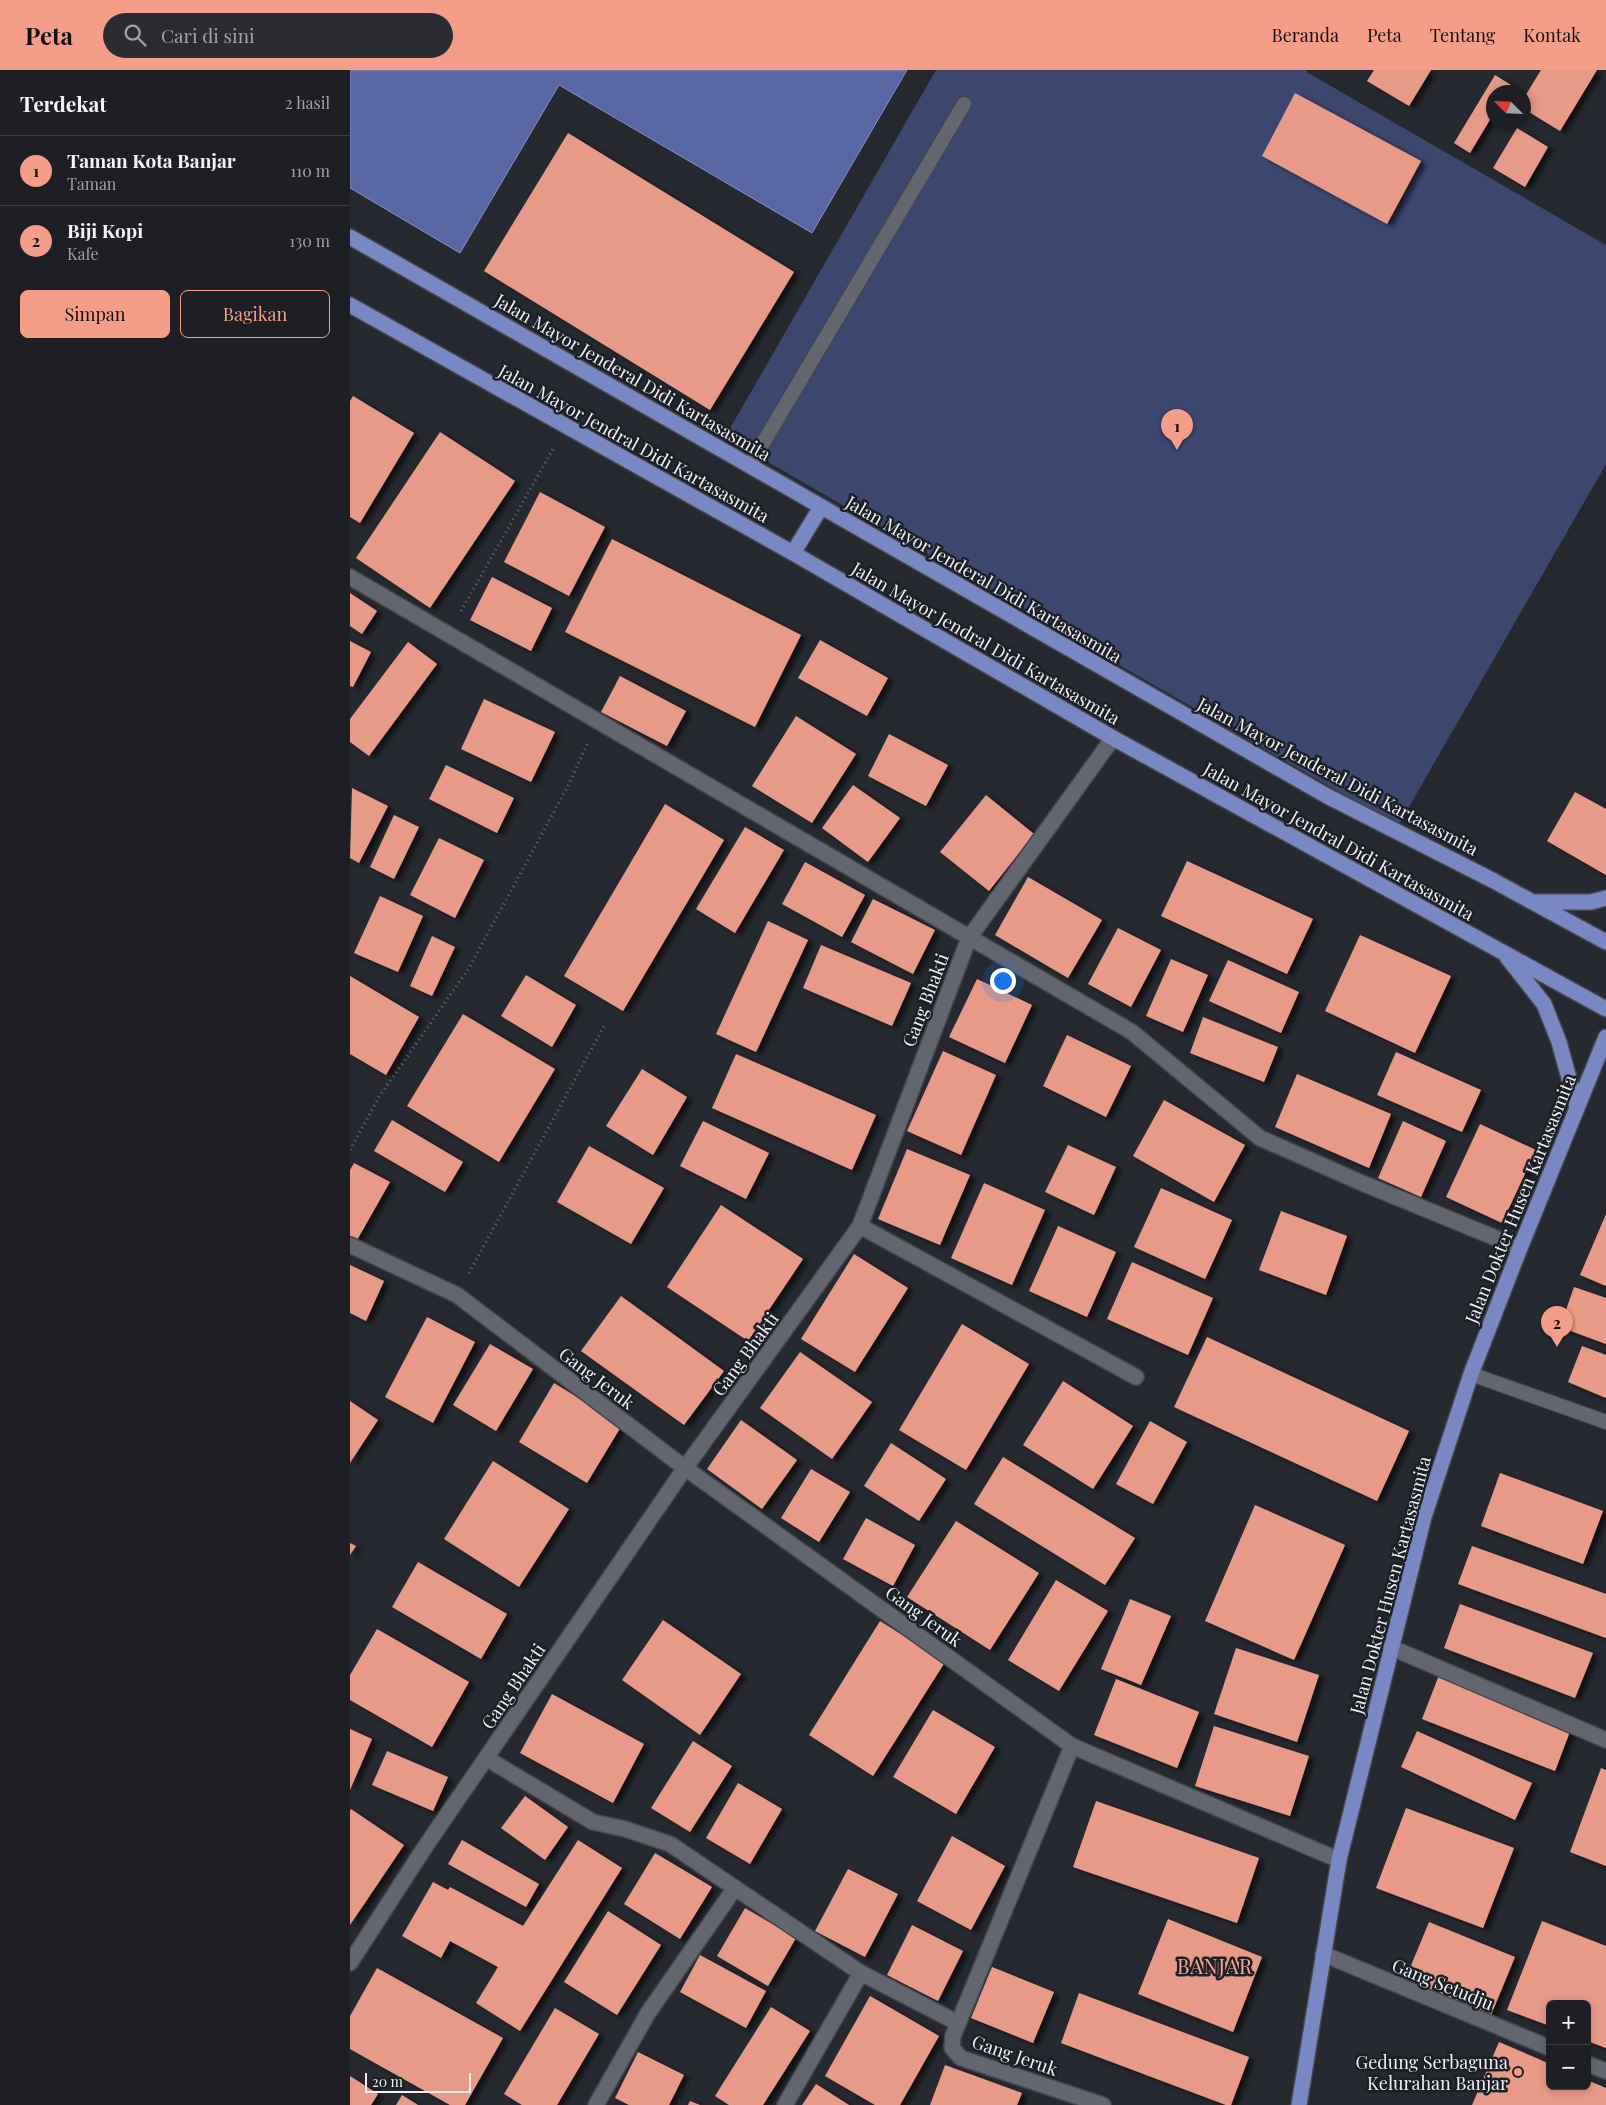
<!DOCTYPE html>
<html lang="id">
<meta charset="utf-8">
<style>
body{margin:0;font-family:"Playfair Display",serif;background:#2a2c31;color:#f1f3f6}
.controls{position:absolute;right:15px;bottom:15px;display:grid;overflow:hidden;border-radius:8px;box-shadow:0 2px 8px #0003}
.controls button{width:45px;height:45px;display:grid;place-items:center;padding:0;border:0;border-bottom:1px solid #3b3d41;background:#1d1f24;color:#f1f3f6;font:25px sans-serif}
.compass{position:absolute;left:1136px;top:15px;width:45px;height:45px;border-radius:50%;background:#1d1f24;box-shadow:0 2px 8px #0003;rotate:294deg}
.scale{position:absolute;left:15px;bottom:12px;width:106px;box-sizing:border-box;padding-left:5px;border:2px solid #eef0f5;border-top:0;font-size:14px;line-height:18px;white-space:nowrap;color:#eef0f5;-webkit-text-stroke:4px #1d1f26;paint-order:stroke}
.you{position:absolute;left:652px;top:910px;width:18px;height:18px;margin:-12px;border:4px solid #fff;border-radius:50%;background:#1a73e8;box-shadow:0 0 0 8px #1a73e833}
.badge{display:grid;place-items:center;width:32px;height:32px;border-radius:50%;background:#f49e8a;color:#111;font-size:16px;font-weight:700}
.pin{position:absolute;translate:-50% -41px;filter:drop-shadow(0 1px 2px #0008)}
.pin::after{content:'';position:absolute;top:26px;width:18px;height:15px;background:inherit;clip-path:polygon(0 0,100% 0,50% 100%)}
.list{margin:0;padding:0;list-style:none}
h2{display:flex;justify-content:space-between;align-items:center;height:65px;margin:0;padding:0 20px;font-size:21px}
h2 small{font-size:16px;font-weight:400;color:#a0a2a6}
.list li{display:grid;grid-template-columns:32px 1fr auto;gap:15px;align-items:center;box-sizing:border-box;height:70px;padding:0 20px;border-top:1px solid #3b3d41}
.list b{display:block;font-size:19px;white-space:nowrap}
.list p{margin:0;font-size:16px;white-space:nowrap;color:#a0a2a6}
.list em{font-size:16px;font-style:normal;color:#a0a2a6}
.actions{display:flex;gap:10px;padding:15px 20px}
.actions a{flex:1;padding:11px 0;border:1px solid #f49e8a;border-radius:8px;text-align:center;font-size:18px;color:#f49e8a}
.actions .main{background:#f49e8a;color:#111}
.icon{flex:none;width:28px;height:28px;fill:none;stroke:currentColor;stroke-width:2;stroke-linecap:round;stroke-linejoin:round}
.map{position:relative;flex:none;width:1256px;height:2035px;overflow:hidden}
header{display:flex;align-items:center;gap:30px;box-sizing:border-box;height:70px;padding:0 25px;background:#f49e8a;color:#111}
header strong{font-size:24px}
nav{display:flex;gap:28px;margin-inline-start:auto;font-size:18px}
.search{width:350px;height:45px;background:#2a2c31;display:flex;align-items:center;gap:12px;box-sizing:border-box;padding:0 18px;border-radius:28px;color:#a0a2a6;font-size:19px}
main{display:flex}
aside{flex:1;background:#1d1f24}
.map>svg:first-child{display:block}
</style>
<header>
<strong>Peta</strong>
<div class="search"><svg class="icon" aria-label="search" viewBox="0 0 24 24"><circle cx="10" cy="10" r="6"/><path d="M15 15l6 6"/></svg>Cari di sini</div>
<nav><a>Beranda</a><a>Peta</a><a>Tentang</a><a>Kontak</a></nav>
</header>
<main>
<aside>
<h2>Terdekat<small>2 hasil</small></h2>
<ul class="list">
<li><span class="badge">1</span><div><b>Taman Kota Banjar</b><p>Taman</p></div><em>110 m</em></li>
<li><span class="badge">2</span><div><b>Biji Kopi</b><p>Kafe</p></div><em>130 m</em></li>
</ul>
<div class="actions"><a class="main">Simpan</a><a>Bagikan</a></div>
</aside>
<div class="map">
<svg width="1256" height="2035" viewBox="0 0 1256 2035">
<defs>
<filter id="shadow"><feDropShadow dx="5.5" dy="3" stdDeviation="2.5" flood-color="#0009"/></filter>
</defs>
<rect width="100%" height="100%" fill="#272930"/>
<path fill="#3d476e" d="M586,0H953L1256,175V394L1048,756L375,367Z"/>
<path fill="#5967a5" stroke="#8690bd" d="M0,0H557L462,163L209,15L110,183L0,118Z"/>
<path fill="#e89a88" filter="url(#shadow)" d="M1024,0H1081L1059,36L1017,11Z
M1191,0H1247L1210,61L1174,39V28Z
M1145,5L1161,15L1156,22H1144V43L1120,83L1104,73Z
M945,23L1071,91L1037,154L912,86Z
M1167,58L1198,77L1175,117L1143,98Z
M218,63L444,202L360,340L134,201Z
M3,326L64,363L10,453L0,447V331Z
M90,362L165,411L80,538L6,488Z
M190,422L255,457L219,526L154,492Z
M262,469L451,565L405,657L215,562Z
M142,507L202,538L181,581L120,550Z
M0,523L27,541L12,564L0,556Z
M470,570L538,608L517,646L448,608Z
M0,571L21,582L3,617L0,616Z
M58,572L87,594L19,686L0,672V649Z
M270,606L336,641L317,676L251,642Z
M134,629L205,662L181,712L111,679Z
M446,646L506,684L462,753L402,716Z
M539,664L598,695L576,736L518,706Z
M96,695L164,728L147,763L79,729Z
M503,715L550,748L518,792L472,758Z
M2,718L38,736L9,793L0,788Z
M1225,722L1256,739V805L1197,771Z
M636,725L684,764L639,821L590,782Z
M315,734L374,770L273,941L214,906Z
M44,745L69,757L44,809L20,797Z
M395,757L434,780L385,863L346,839Z
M89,768L134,790L105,848L60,825Z
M837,791L963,849L937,904L811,846Z
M455,792L515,825L492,867L432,834Z
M678,807L752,850L718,908L645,865Z
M30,826L73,846L48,902L4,883Z
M523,829L585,860L563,904L501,872Z
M418,851L458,870L406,982L366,964Z
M768,858L811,880L781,937L738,914Z
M1010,865L1101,906L1065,983L975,941Z
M82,866L105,877L82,926L60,916Z
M471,875L561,913L542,956L453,918Z
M821,889L858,905L833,962L796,946Z
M878,890L949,922L931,963L859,931Z
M176,905L226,935L202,977L151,946Z
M0,906L69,947L36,1005L0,984Z
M627,909L682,935L655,993L599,967Z
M113,944L205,999L149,1092L57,1036Z
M853,947L928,977L914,1012L840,983Z
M717,965L781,996L756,1047L693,1016Z
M593,981L646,1005L611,1085L557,1061Z
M1046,982L1131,1020L1112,1062L1027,1025Z
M386,984L526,1045L502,1100L362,1038Z
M292,999L337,1027L303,1085L256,1056Z
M947,1004L1041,1044L1019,1098L925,1057Z
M814,1030L895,1075L864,1132L783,1086Z
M42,1050L113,1092L95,1122L24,1081Z
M353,1051L419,1083L396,1129L330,1096Z
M1053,1051L1096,1071L1071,1127L1028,1108Z
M1130,1054L1186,1080L1152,1153L1096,1127Z
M718,1075L766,1097L744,1145L695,1122Z
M239,1076L314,1118L281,1174L207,1132Z
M557,1079L620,1105L590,1175L528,1149Z
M4,1093L40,1112L7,1170L0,1166V1100Z
M634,1113L695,1140L662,1215L601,1188Z
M811,1118L882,1150L855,1209L784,1177Z
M371,1135L453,1189L398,1271L317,1217Z
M931,1141L997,1166L976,1225L909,1200Z
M1256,1144V1216L1230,1205Z
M708,1156L766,1182L737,1247L679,1221Z
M504,1184L558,1218L505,1302L451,1269Z
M782,1192L863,1228L838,1285L757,1249Z
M0,1195L34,1211L16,1251L0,1243Z
M1224,1217L1256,1228V1274L1210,1257Z
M271,1226L374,1301L334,1355L231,1281Z
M77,1247L125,1272L83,1353L35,1327Z
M612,1254L679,1294L616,1400L549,1360Z
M857,1267L1059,1361L1027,1431L824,1337Z
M140,1274L183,1299L146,1361L103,1335Z
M1232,1276L1256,1285V1328L1218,1312Z
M450,1282L522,1332L482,1389L410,1338Z
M713,1311L783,1356L743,1419L673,1375Z
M204,1313L272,1355L237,1413L169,1372Z
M0,1331L28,1350L0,1393Z
M391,1350L447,1390L412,1439L357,1399Z
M800,1351L837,1372L803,1434L766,1414Z
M541,1373L596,1409L569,1451L514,1416Z
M653,1387L785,1468L755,1515L624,1434Z
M143,1391L219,1439L169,1517L94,1469Z
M461,1399L500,1422L469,1472L431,1448Z
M1150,1403L1253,1441L1233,1494L1131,1456Z
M905,1435L995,1475L944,1590L855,1551Z
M516,1448L565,1475L543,1516L493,1489Z
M606,1451L689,1503L640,1580L557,1527Z
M0,1473L6,1476L0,1485Z
M1122,1476L1256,1524V1568L1108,1514Z
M68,1492L157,1544L131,1589L42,1537Z
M706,1510L758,1541L709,1621L658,1590Z
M780,1529L821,1546L791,1615L751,1599Z
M1110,1534L1243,1583L1225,1628L1094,1578Z
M313,1550L391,1604L350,1665L272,1610Z
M530,1551L595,1592L523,1706L459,1665Z
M27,1559L119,1612L82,1677L0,1630V1605Z
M886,1578L969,1605L947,1672L864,1644Z
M1091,1600L1224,1651L1205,1701L1072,1649Z
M766,1609L849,1642L827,1698L744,1665Z
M202,1624L294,1674L263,1733L170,1683Z
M583,1640L645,1677L606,1744L543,1707Z
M864,1656L959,1686L940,1746L845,1716Z
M0,1659L22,1669L0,1720Z
M1067,1661L1182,1713L1165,1750L1051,1697Z
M343,1671L382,1696L340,1762L301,1738Z
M37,1681L98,1707L83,1741L22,1715Z
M1251,1698L1256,1700V1796L1220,1782Z
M388,1713L432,1739L400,1794L356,1768Z
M175,1726L218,1757L195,1790L151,1758Z
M746,1731L909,1788L887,1853L723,1797Z
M1056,1738L1164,1778L1133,1858L1026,1818Z
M1,1739L54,1775L0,1855V1741Z
M602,1766L655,1796L621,1860L567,1831Z
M112,1770L189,1814L176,1837L98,1794Z
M228,1770L272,1798L170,1961L126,1933L148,1897L100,1871L91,1888L52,1866L83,1812L98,1820L100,1817L173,1856Z
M305,1783L362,1817L330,1869L274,1834Z
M498,1799L548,1824L515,1887L465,1861Z
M395,1838L446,1868L418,1916L367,1886Z
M258,1841L311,1875L267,1945L214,1912Z
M818,1849L912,1887L883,1962L788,1924Z
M1192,1851L1256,1876V1978L1237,1971V1934H1200V1956L1157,1940Z
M1079,1852L1165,1887L1141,1945L1055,1910Z
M562,1855L613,1881L588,1931L537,1905Z
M350,1885L416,1921L396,1958L330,1922Z
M642,1897L704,1922L683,1973L621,1948Z
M27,1898L153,1968L115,2035H100L0,1979V1946Z
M729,1923L899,1987L881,2035H876L711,1973Z
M520,1926L589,1966L550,2035H525L475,2006Z
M421,1937L460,1961L413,2035H379L365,2026Z
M205,1938L249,1964L207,2035H172L154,2024Z
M1149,1972L1200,1994V2016H1237V2010L1256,2018V2035H1122Z
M288,1982L334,2005L319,2035H279L265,2028Z
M595,1995L672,2023L667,2035H580Z
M0,2006L28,2024L21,2035H0Z
M466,2014L499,2035H452Z
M52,2025L68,2035H46Z
M340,2031L350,2035H338Z"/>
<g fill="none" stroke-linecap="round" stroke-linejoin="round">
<defs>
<path id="service" d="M400,395L614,34
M1121,1304L1256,1352"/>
<path id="pedestrian" d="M0,507L782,962L910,1068L1012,1113L1170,1178
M510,1156L786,1307
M0,1175L107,1225L335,1398L722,1676L603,1966L602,1978L611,1988L753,2035
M435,2035L511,1903"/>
<path id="minor" d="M1040,1577L1256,1670
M722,1676L989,1790
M136,1688L243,1752L275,1759L320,1774L511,1903L608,1953
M973,1884L1200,1978
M0,1893L75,1777L335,1398L510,1156L619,868L763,668
M1237,1994L1256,2001
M246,2035L298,1943L385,1818"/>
<path id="primary" d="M0,167L977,726L1144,811L1256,872
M0,235L443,483L763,668L1256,939
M443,483L471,437
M1185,832H1241L1256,828
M1157,887L1194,934L1209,972L1227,1037
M949,2035L989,1790L1074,1447L1121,1304L1170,1178L1256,967"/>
</defs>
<use href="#service" stroke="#45474d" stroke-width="16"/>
<use href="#pedestrian" stroke="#45474d" stroke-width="18"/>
<use href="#minor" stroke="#45474d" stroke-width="18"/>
<use href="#primary" stroke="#45474d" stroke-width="18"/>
<path stroke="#6a6c73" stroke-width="3" stroke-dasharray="1 4" stroke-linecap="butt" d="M955,1L956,0
M111,541L203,379
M0,1080L29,1027L119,898L219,714L237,674
M119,1203L254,956"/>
<use href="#service" stroke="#63666f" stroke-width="14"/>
<use href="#pedestrian" stroke="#63666f" stroke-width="15"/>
<use href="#minor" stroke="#63666f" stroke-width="15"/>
<use href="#primary" stroke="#7987c2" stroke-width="15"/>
</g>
<circle fill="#f49e8a" stroke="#1d1f26" stroke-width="2" cx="1168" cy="2002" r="5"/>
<g text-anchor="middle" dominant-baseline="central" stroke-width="5" stroke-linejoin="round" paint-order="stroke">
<g font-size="18" fill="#eef0f5" stroke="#1d1f26">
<text transform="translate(283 307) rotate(30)">Jalan Mayor Jenderal Didi Kartasasmita</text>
<text transform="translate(284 373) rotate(29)">Jalan Mayor Jendral Didi Kartasasmita</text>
<text transform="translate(634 509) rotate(30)">Jalan Mayor Jenderal Didi Kartasasmita</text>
<text transform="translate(636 573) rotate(30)">Jalan Mayor Jendral Didi Kartasasmita</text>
<text transform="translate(988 706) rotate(28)">Jalan Mayor Jenderal Didi Kartasasmita</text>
<text transform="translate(989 771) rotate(29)">Jalan Mayor Jendral Didi Kartasasmita</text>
<text transform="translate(575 930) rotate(-69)">Gang Bhakti</text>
<text transform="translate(1170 1129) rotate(-68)">Jalan Dokter Husen Kartasasmita</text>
<text transform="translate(395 1284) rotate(-54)">Gang Bhakti</text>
<text transform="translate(247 1308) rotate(37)">Gang Jeruk</text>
<text transform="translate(1040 1515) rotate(-75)">Jalan Dokter Husen Kartasasmita</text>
<text transform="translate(574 1546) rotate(36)">Gang Jeruk</text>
<text transform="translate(163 1616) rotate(-56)">Gang Bhakti</text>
<text transform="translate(1093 1914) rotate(22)">Gang Setudju</text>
<text transform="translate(665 1985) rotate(19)">Gang Jeruk</text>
</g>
<g font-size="18" fill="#eef0f5" stroke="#1d1f26" text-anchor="end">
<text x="1158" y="1992">Gedung Serbaguna<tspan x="1158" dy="21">Kelurahan Banjar</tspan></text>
</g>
<g font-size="20" letter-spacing="1" fill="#f7a694" stroke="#1d1f26">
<text x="865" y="1895">BANJAR</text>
</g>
</g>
</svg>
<div class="controls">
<button>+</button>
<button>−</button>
</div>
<svg class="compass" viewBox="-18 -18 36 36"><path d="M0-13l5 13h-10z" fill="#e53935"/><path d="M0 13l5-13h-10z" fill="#a0a2a6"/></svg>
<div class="scale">20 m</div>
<div class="you"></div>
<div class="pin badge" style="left:827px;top:380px">1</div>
<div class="pin badge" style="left:1207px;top:1277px">2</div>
</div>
</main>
